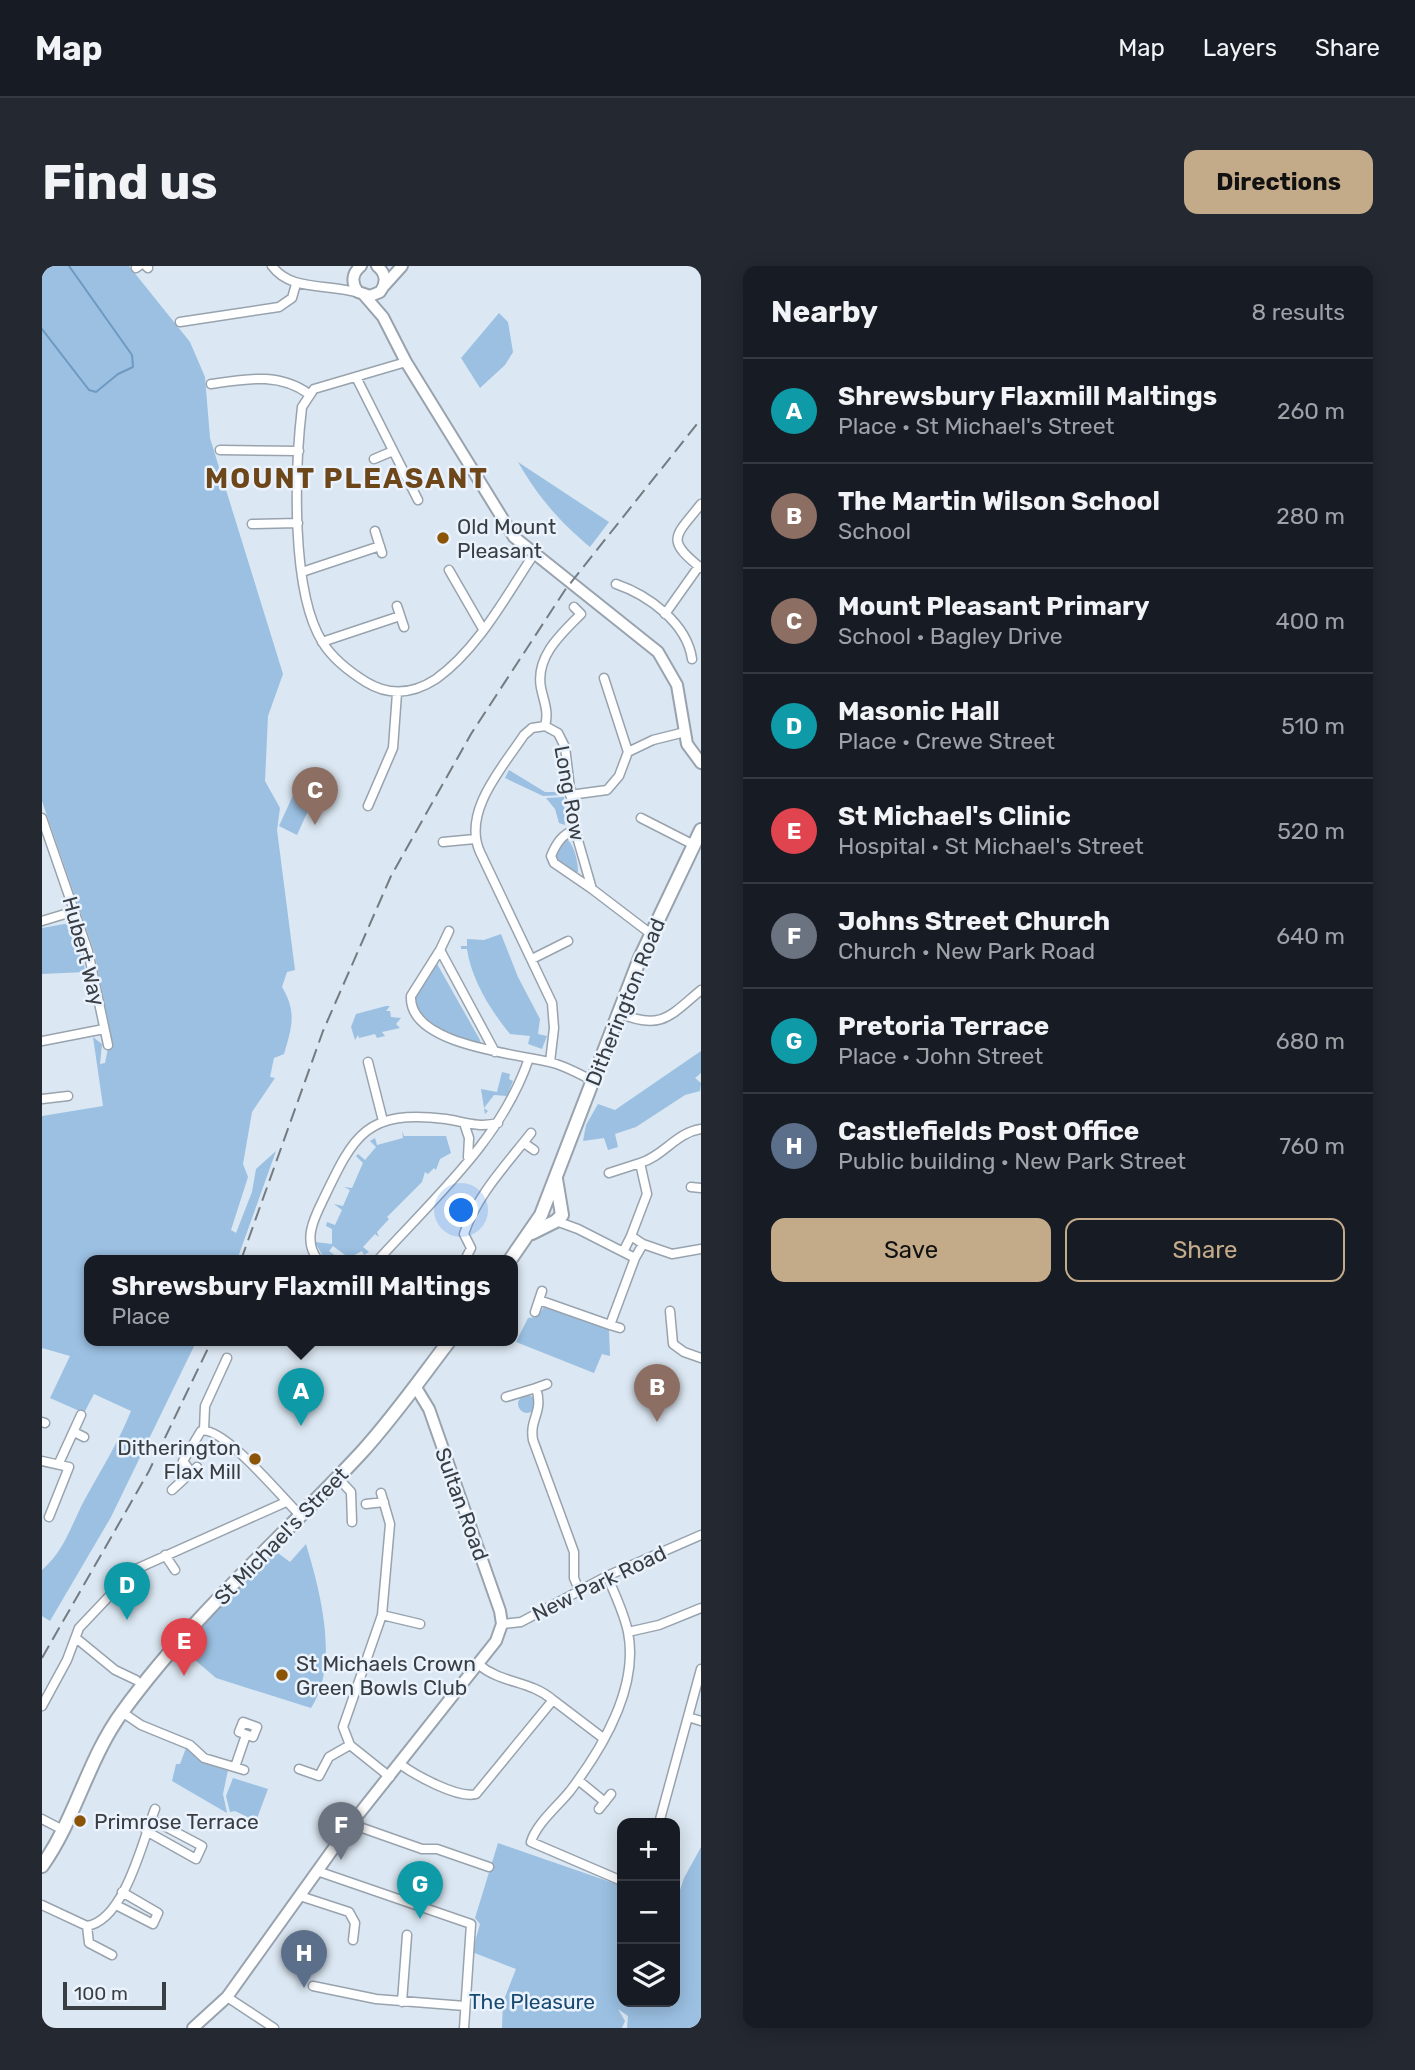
<!DOCTYPE html>
<meta charset="utf-8">
<style>
body{margin:0;font-family:Rubik,sans-serif;background:#242831;color:#f1f3f6}
.controls{position:absolute;right:21px;bottom:21px;display:grid;overflow:hidden;border-radius:14px;box-shadow:0 4px 18px #0003}
.controls button{width:63px;height:63px;display:grid;place-items:center;padding:0;border:0;border-bottom:2px solid #363941;background:#171b24;color:#f1f3f6;font:35px sans-serif}
.scale{position:absolute;left:21px;bottom:18px;width:103px;box-sizing:border-box;padding-left:7px;border:4px solid #393e42;border-top:0;font-size:19px;line-height:24px;white-space:nowrap;color:#393e42;-webkit-text-stroke:5px #eaf3fd;paint-order:stroke}
.you{position:absolute;left:420px;top:945px;width:24px;height:24px;margin:-18px;border:5px solid #fff;border-radius:50%;background:#1a73e8;box-shadow:0 0 0 10px #1a73e833}
.badge{display:grid;place-items:center;width:46px;height:46px;border-radius:50%;background:#c3ab8a;color:#fff;font-size:23px;font-weight:700}
.pin{position:absolute;translate:-50% -58px;filter:drop-shadow(0 2px 4px #0008)}
.pin::after{content:'';position:absolute;top:37px;width:24px;height:21px;background:inherit;clip-path:polygon(0 0,100% 0,50% 100%)}
.popup{position:absolute;left:42px;top:989px;width:434px;height:91px;box-sizing:border-box;display:grid;place-content:center;border-radius:14px;background:#171b24;filter:drop-shadow(0 2px 5px #0005);font-size:23px;white-space:nowrap;color:#9ea1a6}
.popup b{font-size:26px;color:#f1f3f6}
.popup::after{content:'';position:absolute;left:50%;top:100%;margin-left:-14px;border:14px solid transparent;border-top-color:#171b24}
.list{margin:0;padding:0;list-style:none}
h2{display:flex;justify-content:space-between;align-items:center;height:91px;margin:0;padding:0 28px;font-size:30px}
h2 small{font-size:23px;font-weight:400;color:#9ea1a6}
.list li{display:grid;grid-template-columns:46px 1fr auto;gap:21px;align-items:center;box-sizing:border-box;height:105px;padding:0 28px;border-top:2px solid #363941}
.list b{display:block;font-size:26px;white-space:nowrap}
.list p{margin:0;font-size:23px;white-space:nowrap;color:#9ea1a6}
.list em{font-size:23px;font-style:normal;color:#9ea1a6}
.actions{display:flex;gap:14px;padding:21px 28px}
.actions a{flex:1;padding:16px 0;border:2px solid #c3ab8a;border-radius:14px;text-align:center;font-size:24px;color:#c3ab8a}
.actions .main{background:#c3ab8a;color:#111}
.icon{flex:none;width:38px;height:38px;fill:none;stroke:currentColor;stroke-width:2;stroke-linecap:round;stroke-linejoin:round}
.map{position:relative;flex:none;width:659px;height:1762px;overflow:hidden;border-radius:14px}
header{display:flex;align-items:center;gap:42px;box-sizing:border-box;height:98px;padding:0 35px;background:#171b24;border-bottom:2px solid #363941}
header strong{font-size:33px}
nav{display:flex;gap:38px;margin-inline-start:auto;font-size:24px}
.intro{display:flex;align-items:center;justify-content:space-between;box-sizing:border-box;height:168px;padding:0 42px}
h1{margin:0;font-size:49px}
.button{padding:18px 32px;border-radius:14px;background:#c3ab8a;color:#111;font-size:24px;font-weight:700}
main{display:flex;gap:42px;padding:0 42px}
aside{flex:1;background:#171b24;border-radius:14px;box-shadow:0 4px 18px #0003}
.map>svg:first-child{display:block}
</style>
<header>
<strong>Map</strong>
<nav><a>Map</a><a>Layers</a><a>Share</a></nav>
</header>
<div class="intro"><h1>Find us</h1><a class="button">Directions</a></div>
<main>
<div class="map">
<svg width="659" height="1762" viewBox="0 0 659 1762">
<rect width="100%" height="100%" fill="#dbe7f2"/>
<path fill="#9bc0e2" d="M0,0H87L148,76L163,111L168,172L241,408L226,450L223,515L238,542L235,564L253,704L245,706L240,721C255,746 250,761 242,788L232,792L228,811L233,812L210,846L201,898L206,911L189,964L194,967L210,926L214,903L234,885L195,994H47V1074H155L69,1251L8,1355L0,1350V1304C23,1284 29,1259 43,1233C59,1204 76,1177 89,1145L52,1128L42,1147L8,1132L28,1090L0,1082V850L61,840L51,771L60,778L58,798L63,797L66,782L71,779L52,685L0,535Z
M457,47L466,56L471,86L463,99L438,122L419,92Z
M476,196L567,256L548,281C517,255 496,231 476,196Z
M467,504L503,526H521L522,529L501,530L463,512Z
M252,527L269,533L270,536L255,569L237,560Z
M522,531L523,559L517,557L513,543L504,532Z
M526,574C533,581 536,597 536,606L532,608L513,591L521,575Z
M28,657L44,706L0,708V662Z
M459,668L476,711L498,753L496,768L505,770L500,783L486,778L488,770L468,768C448,744 429,712 425,683H419V680H425V673L442,674Z
M394,696L438,774L439,778C422,778 378,757 373,740C369,729 387,704 394,696Z
M344,740H348L344,745H348L349,751L359,752L354,758L358,762L340,766L343,770L335,772L333,768L317,772L316,769L313,774L309,761L314,748Z
M659,785V807L653,812L659,817L658,825L643,829L594,861L573,868L576,881L566,884L562,872L541,875L544,859L556,838L573,844Z
M460,806L468,808L467,813L471,815L465,830L452,829L442,842L446,845L443,848L439,823L455,826Z
M360,865L362,870H404L409,887L398,893L394,904L392,902L386,908L383,906L380,916L345,951L347,953L335,966L337,971L333,968L321,981L327,986L322,989L320,985L303,994V989L291,980L287,985L299,994H283L273,976L290,978V963L284,960L285,956L293,959L300,944L292,938L301,940L308,924L302,921L310,922L321,897L314,890L316,888L323,894L334,881L328,875L333,872L335,879L361,872Z
M502,1041L567,1064L568,1090L560,1088L552,1107L474,1076L486,1052L495,1051Z
M476 1138a9 9 0 1 1 18 0a9 9 0 1 1-18 0Z
M264,1278C278,1325 298,1398 269,1442L174,1412L138,1381L232,1284L248,1296Z
M144,1482L160,1496L186,1504L181,1528L185,1547L130,1515L134,1498H138Z
M191,1512L226,1523L214,1555L193,1545L188,1546L184,1530Z
M456,1577L580,1620V1736H633V1639L642,1612L659,1581V1762H585L586,1750L576,1743L583,1755L580,1762H460L461,1736L474,1703L430,1686L438,1658L433,1652Z"/>
<g fill="none" stroke-linecap="round" stroke-linejoin="round">
<path stroke="#6e9ac2" stroke-width="2" d="M0,63L47,124L54,126L76,108L91,101L90,89L27,0"/>
<defs>
<path id="street" d="M104,0L106,2
M230,0C249,26 286,17 317,27
M94,2L97,0
M138,56L237,41L250,32L254,18
M364,96L272,123L260,141C253,201 248,326 281,377C291,393 308,406 324,416C347,430 371,428 394,413C436,383 464,330 492,288
M314,111L376,234
M169,118C204,113 237,106 267,128
M178,184L257,185
M332,193L351,185
M659,238C634,270 622,273 659,302
M210,258L256,257
M333,265L340,287
M407,304L441,363
M260,306L338,280
M574,318C606,329 645,357 650,393
M355,340L362,361
M532,341L539,348C519,368 493,391 499,422C502,436 507,446 503,460L516,467L523,481L533,564L550,623L609,668
M623,348L657,300
M280,376L358,350
M562,412L586,486
M503,460L490,462L482,469C460,502 420,546 438,586L510,737L512,762L508,796
M528,529L565,524L577,510L586,486L611,474L643,466
M326,540L351,482L355,427
M0,552L46,685L66,779
M599,552L652,579
M533,564C520,568 514,578 509,590L512,597L550,623
M401,576L433,573
M0,655L33,645
M398,684L407,665
M490,693L526,675
M577,747C619,765 628,750 659,724
M0,775L62,763
M453,786L398,684L369,730C366,780 479,788 511,797C525,801 538,808 551,815
M326,796L341,855
M0,833L26,830
M422,857L427,872L426,891
M482,877L492,884
M598,897C622,890 633,867 659,863
M567,907L598,897L605,928L589,970
M649,921L659,922
M514,955L536,963L593,992L601,978L630,988L659,983
M581,986L589,970L601,978
M276,994C261,975 271,954 281,934C312,869 324,843 404,853C423,856 436,862 456,857
M336,994C392,932 460,873 487,792
M423,994L429,982L422,968C434,930 465,898 489,867
M500,1025L497,1034L568,1059L593,992
M628,1045L631,1078L642,1086L659,1092
M493,1046L497,1034
M568,1059L578,1062
M494,1122L505,1118
M464,1131L494,1122C502,1147 487,1152 491,1174L532,1286V1312L537,1324
M0,1156L3,1157
M162,1164L163,1140L185,1092
M32,1166L42,1171
M0,1195L27,1201L7,1251
M17,1197L39,1149
M149,1206L141,1195L159,1165C181,1159 241,1233 259,1250
M295,1211L309,1226L310,1256
M130,1224L155,1201
M339,1227L348,1258L340,1349L301,1461L308,1479L348,1511
M324,1238L342,1236
M123,1289L133,1304
M565,1310C573,1328 582,1347 586,1366C597,1421 560,1483 528,1525C516,1540 494,1558 489,1576L580,1615
M340,1349L378,1358
M460,1358L479,1356L565,1310L659,1269
M586,1366L617,1359L659,1342
M34,1372L73,1404L94,1414
M511,1434L561,1472
M0,1440L25,1394L37,1362L92,1304L244,1236
M80,1446L99,1459L148,1479L162,1492L202,1504
M646,1451L659,1455
M201,1456L215,1461L211,1471L197,1466Z
M358,1498C373,1509 416,1533 434,1528L511,1434C488,1414 459,1418 436,1398
M193,1501L204,1469
M257,1503L277,1510L287,1491L308,1479
M536,1514L563,1536
M557,1543L569,1528
M0,1553L21,1564
M617,1557L659,1403
M309,1558L380,1583H395L447,1601
M104,1565L154,1593L160,1580L109,1553
M275,1605L429,1658L422,1762
M258,1630L307,1646L313,1657L311,1674
M0,1639L45,1660C83,1654 101,1573 113,1543
M74,1639L111,1658L116,1647L80,1626
M45,1660L47,1677L70,1689
M271,1720L334,1733L423,1740
M185,1731L232,1762
M360,1736L365,1669"/>
<path id="secondary" d="M319,0C310,7 309,17 316,26L328,30L338,26C345,17 344,7 335,0
M342,20L360,0
M322,29L341,51L364,96L472,271L616,386L635,419L645,478L659,497
M151,1762L185,1731L309,1558L454,1375L460,1358L458,1345L387,1143L373,1120"/>
<path id="primary" d="M490,967L514,955L520,949L514,913
M468,994L499,949L598,692L659,564
M0,1600C34,1552 46,1492 81,1445C150,1350 240,1272 319,1187C351,1152 379,1112 408,1074"/>
</defs>
<use href="#street" stroke="#98a3ae" stroke-width="11"/>
<use href="#secondary" stroke="#98a3ae" stroke-width="14"/>
<use href="#primary" stroke="#98a3ae" stroke-width="16"/>
<use href="#street" stroke="#fff" stroke-width="8"/>
<use href="#secondary" stroke="#fff" stroke-width="10"/>
<use href="#primary" stroke="#fff" stroke-width="12"/>
<path stroke="#747b82" stroke-width="2" stroke-dasharray="14 7" stroke-linecap="butt" d="M199,994L281,765L349,610L429,468L523,324L659,153
M0,1392L107,1205L170,1074"/>
</g>
<g fill="#8b5406" stroke="#eaf3fd" stroke-width="2.5">
<circle cx="401" cy="272" r="7"/>
<circle cx="213" cy="1193" r="7"/>
<circle cx="240" cy="1409" r="7"/>
<circle cx="38" cy="1555" r="7"/>
</g>
<g text-anchor="middle" dominant-baseline="central" stroke-width="5" stroke-linejoin="round" paint-order="stroke">
<g font-size="21" fill="#393e42" stroke="#eaf3fd" text-anchor="start">
<text x="415" y="260">Old Mount<tspan x="415" dy="24">Pleasant</tspan></text>
<text x="199" y="1181" text-anchor="end">Ditherington<tspan x="199" dy="24">Flax Mill</tspan></text>
<text x="254" y="1397">St Michaels Crown<tspan x="254" dy="24">Green Bowls Club</tspan></text>
<text x="52" y="1555">Primrose Terrace</text>
</g>
<g font-size="21" fill="#393e42" stroke="#eaf3fd">
<text transform="translate(528 527) rotate(80)">Long Row</text>
<text transform="translate(42 685) rotate(75)">Hubert Way</text>
<text transform="translate(583 736) rotate(-68)">Ditherington Road</text>
<text transform="translate(420 1238) rotate(70)">Sultan Road</text>
<text transform="translate(239 1270) rotate(-46)">St Michael's Street</text>
<text transform="translate(557 1317) rotate(-26)">New Park Road</text>
</g>
<g font-size="21" fill="#184a71" stroke="#eaf3fd">
<text x="490" y="1735">The Pleasure</text>
</g>
<g font-size="28" font-weight="bold" letter-spacing="2" fill="#6d4619" stroke="#eaf3fd">
<text x="305" y="212">MOUNT PLEASANT</text>
</g>
</g>
</svg>
<div class="controls">
<button>+</button>
<button>−</button>
<button><svg class="icon" aria-label="layers" viewBox="0 0 24 24"><path d="M12 4l9 5-9 5-9-5zM3 14l9 5 9-5"/></svg></button>
</div>
<div class="scale">100 m</div>
<div class="you"></div>
<div class="pin badge" style="left:259px;top:1160px;background:#0f9aa8">A</div>
<div class="popup"><b>Shrewsbury Flaxmill Maltings</b>Place</div>
<div class="pin badge" style="left:615px;top:1156px;background:#8d6e63">B</div>
<div class="pin badge" style="left:273px;top:559px;background:#8d6e63">C</div>
<div class="pin badge" style="left:85px;top:1354px;background:#0f9aa8">D</div>
<div class="pin badge" style="left:142px;top:1410px;background:#e0444e">E</div>
<div class="pin badge" style="left:299px;top:1594px;background:#6b7280">F</div>
<div class="pin badge" style="left:378px;top:1653px;background:#0f9aa8">G</div>
<div class="pin badge" style="left:262px;top:1722px;background:#5c6f8a">H</div>
</div>
<aside>
<h2>Nearby<small>8 results</small></h2>
<ul class="list">
<li><span class="badge" style="background:#0f9aa8">A</span><div><b>Shrewsbury Flaxmill Maltings</b><p>Place · St Michael's Street</p></div><em>260 m</em></li>
<li><span class="badge" style="background:#8d6e63">B</span><div><b>The Martin Wilson School</b><p>School</p></div><em>280 m</em></li>
<li><span class="badge" style="background:#8d6e63">C</span><div><b>Mount Pleasant Primary</b><p>School · Bagley Drive</p></div><em>400 m</em></li>
<li><span class="badge" style="background:#0f9aa8">D</span><div><b>Masonic Hall</b><p>Place · Crewe Street</p></div><em>510 m</em></li>
<li><span class="badge" style="background:#e0444e">E</span><div><b>St Michael's Clinic</b><p>Hospital · St Michael's Street</p></div><em>520 m</em></li>
<li><span class="badge" style="background:#6b7280">F</span><div><b>Johns Street Church</b><p>Church · New Park Road</p></div><em>640 m</em></li>
<li><span class="badge" style="background:#0f9aa8">G</span><div><b>Pretoria Terrace</b><p>Place · John Street</p></div><em>680 m</em></li>
<li><span class="badge" style="background:#5c6f8a">H</span><div><b>Castlefields Post Office</b><p>Public building · New Park Street</p></div><em>760 m</em></li>
</ul>
<div class="actions"><a class="main">Save</a><a>Share</a></div>
</aside>
</main>
